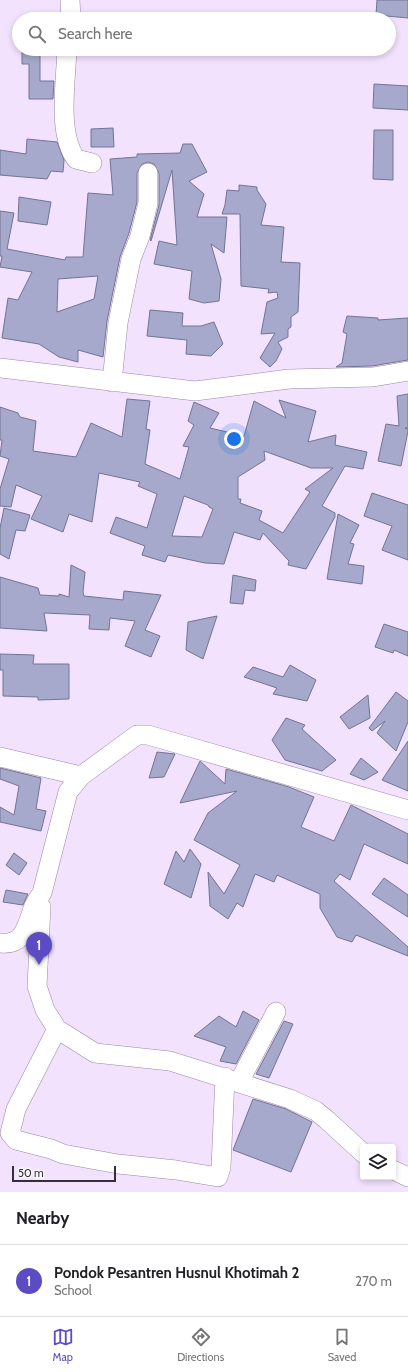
<!DOCTYPE html>
<style>
body{margin:0;font-family:Cabin,sans-serif;background:#f2f2f2;color:#202124}
.controls{position:absolute;right:12px;bottom:12px;display:grid;overflow:hidden;border-radius:4px;box-shadow:0 2px 6px #0003}
.controls button{width:36px;height:36px;display:grid;place-items:center;padding:0;border:0;border-bottom:1px solid #e0e0e0;background:#fff;color:#202124;font:20px sans-serif}
.scale{position:absolute;left:12px;bottom:10px;width:104px;box-sizing:border-box;padding-left:4px;border:2px solid #352d3a;border-top:0;font-size:11px;line-height:14px;white-space:nowrap;color:#352d3a;-webkit-text-stroke:3px #f8f4fb;paint-order:stroke}
.you{position:absolute;left:234px;top:439px;width:14px;height:14px;margin:-10px;border:3px solid #fff;border-radius:50%;background:#1a73e8;box-shadow:0 0 0 6px #1a73e833}
.badge{display:grid;place-items:center;width:26px;height:26px;border-radius:50%;background:#5c4cc4;color:#fff;font-size:13px;font-weight:700}
.pin{position:absolute;translate:-50% -33px;filter:drop-shadow(0 1px 2px #0008)}
.pin::after{content:'';position:absolute;top:21px;width:14px;height:12px;background:inherit;clip-path:polygon(0 0,100% 0,50% 100%)}
.list{margin:0;padding:0;list-style:none}
h2{display:flex;justify-content:space-between;align-items:center;height:52px;margin:0;padding:0 16px;font-size:17px}
h2 small{font-size:13px;font-weight:400;color:#757577}
.list li{display:grid;grid-template-columns:26px 1fr auto;gap:12px;align-items:center;box-sizing:border-box;height:72px;padding:0 16px;border-top:1px solid #e0e0e0}
.list b{display:block;font-size:15px;white-space:nowrap}
.list p{margin:0;font-size:13px;white-space:nowrap;color:#757577}
.list em{font-size:13px;font-style:normal;color:#757577}
.icon{flex:none;width:22px;height:22px;fill:none;stroke:currentColor;stroke-width:2;stroke-linecap:round;stroke-linejoin:round}
.map{position:relative;flex:none;width:408px;height:1192px;overflow:hidden}
.search{position:absolute;background:#fff;box-shadow:0 2px 6px #0003;left:12px;right:12px;top:12px;height:44px;display:flex;align-items:center;gap:10px;box-sizing:border-box;padding:0 14px;border-radius:22px;color:#757577;font-size:15px}
.sheet{height:124px;background:#fff}
nav{display:flex;justify-content:space-around;align-items:center;box-sizing:border-box;height:56px;border-top:1px solid #e0e0e0;background:#fff;font-size:11px;color:#757577}
nav a{display:grid;justify-items:center;gap:2px}
nav .on{color:#5c4cc4}
.map>svg:first-child{display:block}
</style>
<div class="map">
<svg width="408" height="1192" viewBox="0 0 408 1192">
<rect width="100%" height="100%" fill="#f2e2fd"/>
<path fill="#a6a9cb" stroke="#727495" fill-rule="evenodd" d="M377,0H408V18L376,15Z
M22,49H40V81H54L53,99H29V64H22Z
M374,84L408,86V110L373,108Z
M113,128L114,147H91V129Z
M374,130H393V180L373,179Z
M27,139L57,142L64,160L63,172L51,171L47,179L0,175V150L26,154Z
M183,144H192L207,172L189,181L204,194L197,217H227L224,253L211,244L221,279L219,301L204,303L189,299L192,271L154,264L159,241L177,245L172,170L151,241L150,240L159,205V173L154,164L148,162L142,164L137,173V202L129,233L120,257L107,321L103,357L78,350V362L59,357L39,344L2,338L8,298L18,300L32,272L0,267L2,256H0V211L14,213L7,249L65,260L66,257H83L88,193L113,195L110,159L137,157V154L180,153ZM98,276L94,299L57,312L58,279Z
M239,185L257,187V190L266,204L261,225L284,227L281,262L300,263L298,312L291,317V327L288,329V337L278,342L282,349L276,361L270,367L260,358L275,333L261,334L267,302L278,298L277,292L268,293L269,289L241,286L240,214H222L225,205L227,190L239,191Z
M19,197L51,202L47,225L18,221Z
M150,310L183,313L182,326H201L214,322L223,344L211,356L186,354L187,340L147,336Z
M347,316L378,318V320L408,318V360L372,366L336,367L342,363L347,334L343,332Z
M408,394V428H405L408,429V431L401,466L378,461L386,424L399,426L397,396Z
M127,399L150,401L146,429L150,430L145,464L180,479L189,447L183,446L194,425L188,421L194,402L219,413L210,428L244,436L254,401L286,418L279,400L316,411L308,442L336,435L335,445L367,452L363,469L345,466L322,506L335,513V517L306,569L288,565L289,561L263,533L260,540L234,532L224,564L205,563L168,555L165,562L142,555L145,546L110,533L116,517L147,528L157,494L138,486L140,482L99,473L92,522L69,514L63,532L31,519L42,496L16,485L11,507L0,506V489L9,459L0,456L2,440H0V407L18,413L20,417L36,421L33,451L76,457L91,423L122,437ZM264,451L311,468H333L305,489L310,492L283,533L259,520L262,511L240,503L241,499H238V477L265,460ZM184,496L208,505L209,507L213,509L202,537L172,536Z
M372,493L408,505V560L382,550L392,526L364,516Z
M4,508L30,515L25,531L16,530L9,559L0,554V528Z
M338,514L359,525L350,543L354,544L348,564L364,566L362,584L327,579Z
M71,565L85,572L83,592L84,596L123,600L124,591L161,595L145,630L160,636L151,657L125,646L135,621L110,618L109,630L89,629L90,615L44,613L47,631L0,628V577L38,588L40,595L59,596V594L69,597Z
M233,575L256,580L255,591L245,590L243,604L230,603Z
M217,616L203,659L186,650L188,622Z
M384,624L408,632V656L394,650L393,653L375,647Z
M0,654L34,655L33,664H69V699L38,700V697L3,696V670H0Z
M290,665L316,680L307,701L273,694L277,688L244,677L253,667L283,677Z
M396,692L408,701V722L396,751L377,733L385,721L372,731L369,728Z
M368,695L370,718L349,729L340,717Z
M286,718L305,725L302,729L336,760L322,771L285,760L272,740Z
M408,741V791L382,780Z
M157,752L175,754L164,777L149,778Z
M361,758L378,772L364,780L350,774Z
M200,761L225,784L226,769L289,787L314,797L301,827L334,841L351,805L408,834V864L364,844L350,880L340,874L334,881L408,947V956L356,935L352,942L337,937L320,908V894L277,875L274,882L255,874L243,907L237,903L228,919L210,906L208,872L224,894L240,865L194,840L208,813L237,791L180,803Z
M0,768L41,778L36,809L46,811L41,831L0,822V807L14,815L19,786L0,779Z
M190,849L201,864L191,898L164,884L176,851L184,862Z
M14,853L27,863L19,875L6,865Z
M384,878L408,895V917L372,894Z
M6,890L28,894L23,905L3,902Z
M243,1011L259,1020L236,1064L220,1061L226,1047L194,1036L219,1016L236,1027Z
M284,1021L293,1024L269,1078L256,1074Z
M253,1099L286,1109L312,1122L291,1172L233,1150Z"/>
<g fill="none" stroke-linecap="round" stroke-linejoin="round">
<defs>
<path id="minor" d="M70,0L71,19
M67,49C66,81 57,133 76,159L92,163
M0,368L195,391L289,379L373,377L408,371
M112,382L118,323L131,259L140,236L148,203V173
M0,757L81,776
M41,907L37,986L45,1010L57,1029L95,1053L170,1061L290,1099L316,1111L327,1120L363,1153
M0,943C25,946 27,924 34,906C36,902 39,897 42,893L68,792L81,776L137,735H148L408,810
M57,1029L16,1109L10,1133L16,1140L51,1149L63,1154L118,1164L176,1170L218,1177L221,1167L225,1077
M239,1082L276,1012
M393,1170L408,1177"/>
</defs>
<use href="#minor" stroke="#9a88a7" stroke-width="20"/>
<use href="#minor" stroke="#fff" stroke-width="19"/>
</g>
</svg>
<div class="controls">
<button><svg class="icon" aria-label="layers" viewBox="0 0 24 24"><path d="M12 4l9 5-9 5-9-5zM3 14l9 5 9-5"/></svg></button>
</div>
<div class="scale">50 m</div>
<div class="you"></div>
<div class="pin badge" style="left:39px;top:965px">1</div>
<div class="search"><svg class="icon" aria-label="search" viewBox="0 0 24 24"><circle cx="10" cy="10" r="6"/><path d="M15 15l6 6"/></svg>Search here</div>
</div>
<section class="sheet">
<h2>Nearby<small></small></h2>
<ul class="list">
<li><span class="badge">1</span><div><b>Pondok Pesantren Husnul Khotimah 2</b><p>School</p></div><em>270 m</em></li>
</ul>
</section>
<nav>
<a class="on"><svg class="icon" aria-label="map" viewBox="0 0 24 24"><path d="M3 6l6-2 6 2 6-2v14l-6 2-6-2-6 2zM9 4v14M15 6v14"/></svg>Map</a>
<a><svg class="icon" aria-label="directions" viewBox="0 0 24 24"><path d="M12 3l9 9-9 9-9-9zM9 14v-3h6M13 9l2 2-2 2"/></svg>Directions</a>
<a><svg class="icon" aria-label="saved" viewBox="0 0 24 24"><path d="M7 4h10v16l-5-4-5 4z"/></svg>Saved</a>
</nav>
